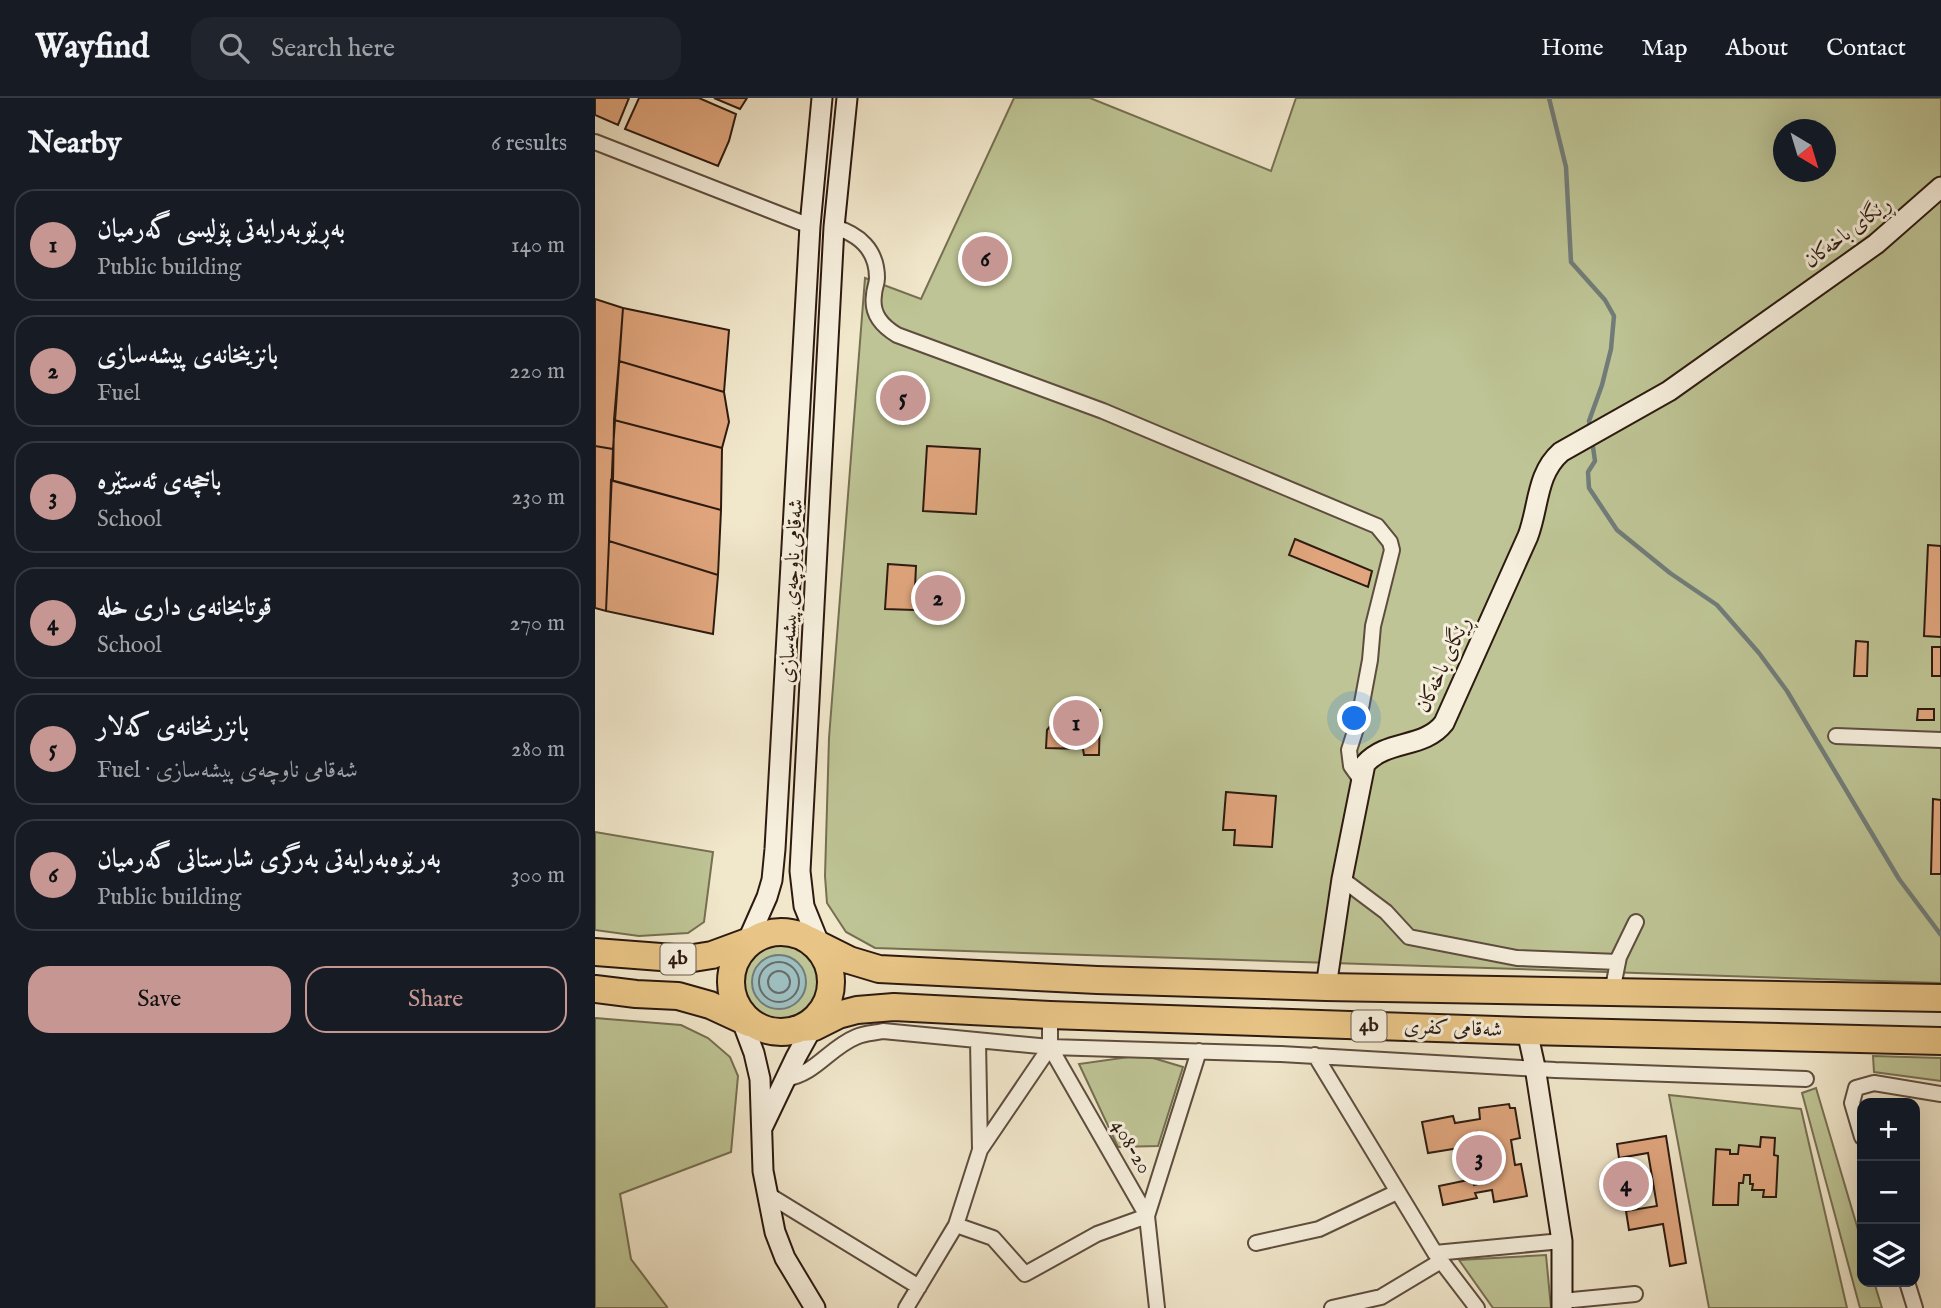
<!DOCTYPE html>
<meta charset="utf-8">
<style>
body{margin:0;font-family:"IM FELL English",Amiri,serif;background:#20242c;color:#f1f3f6}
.controls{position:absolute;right:21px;bottom:21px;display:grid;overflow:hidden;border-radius:14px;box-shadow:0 7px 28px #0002}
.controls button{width:63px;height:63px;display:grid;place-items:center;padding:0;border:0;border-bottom:2px solid #363941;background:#171b24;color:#f1f3f6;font:35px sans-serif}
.compass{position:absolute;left:1178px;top:21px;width:63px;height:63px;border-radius:50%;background:#171b24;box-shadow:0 7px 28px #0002;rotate:142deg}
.you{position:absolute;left:760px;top:621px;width:24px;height:24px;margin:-18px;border:5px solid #fff;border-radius:50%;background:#1a73e8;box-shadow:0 0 0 10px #1a73e833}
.badge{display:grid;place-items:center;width:46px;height:46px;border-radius:50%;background:#c59692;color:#111;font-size:23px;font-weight:700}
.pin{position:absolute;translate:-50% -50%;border:4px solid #fff;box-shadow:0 2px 7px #0006}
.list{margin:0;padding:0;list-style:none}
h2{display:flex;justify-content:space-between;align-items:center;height:91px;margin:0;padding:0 28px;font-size:30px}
h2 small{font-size:23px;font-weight:400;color:#9ea1a6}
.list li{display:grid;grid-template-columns:46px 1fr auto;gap:21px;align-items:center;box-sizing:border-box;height:112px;margin:0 14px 14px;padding:0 14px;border:2px solid #363941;border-radius:21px}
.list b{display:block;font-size:26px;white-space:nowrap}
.list p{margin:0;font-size:23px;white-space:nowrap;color:#9ea1a6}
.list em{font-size:23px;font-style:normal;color:#9ea1a6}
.actions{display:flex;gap:14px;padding:21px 28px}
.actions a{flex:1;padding:16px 0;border:2px solid #c59692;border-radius:21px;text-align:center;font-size:24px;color:#c59692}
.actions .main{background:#c59692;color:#111}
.icon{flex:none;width:38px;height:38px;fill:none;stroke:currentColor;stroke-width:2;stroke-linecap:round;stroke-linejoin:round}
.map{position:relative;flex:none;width:1346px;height:1210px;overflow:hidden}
header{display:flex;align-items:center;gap:42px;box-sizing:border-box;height:98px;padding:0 35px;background:#171b24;border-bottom:2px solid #363941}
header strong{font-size:33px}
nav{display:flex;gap:38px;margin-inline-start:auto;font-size:24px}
.search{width:490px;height:63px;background:#20242c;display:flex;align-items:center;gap:18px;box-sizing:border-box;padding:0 24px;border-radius:21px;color:#9ea1a6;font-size:26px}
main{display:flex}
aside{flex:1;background:#171b24}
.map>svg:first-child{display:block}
</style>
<header>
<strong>Wayfind</strong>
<div class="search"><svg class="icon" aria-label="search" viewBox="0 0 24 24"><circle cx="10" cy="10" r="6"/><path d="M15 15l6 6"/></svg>Search here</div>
<nav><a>Home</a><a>Map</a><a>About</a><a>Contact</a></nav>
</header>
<main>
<aside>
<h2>Nearby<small>6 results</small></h2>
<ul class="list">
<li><span class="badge">1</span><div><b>بەڕێوبەرایەتی پۆلیسی گەرمیان</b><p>Public building</p></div><em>140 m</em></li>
<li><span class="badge">2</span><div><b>بانزینخانەی پیشەسازی</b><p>Fuel</p></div><em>220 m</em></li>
<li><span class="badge">3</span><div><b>باخچەی ئەستێرە</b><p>School</p></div><em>230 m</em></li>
<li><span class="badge">4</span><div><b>قوتابخانەی داری خلە</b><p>School</p></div><em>270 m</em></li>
<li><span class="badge">5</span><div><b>بانزرنخانەی کەلار</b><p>Fuel · شەقامی ناوچەی پیشەسازی</p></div><em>280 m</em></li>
<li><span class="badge">6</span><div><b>بەرێوەبەرایەتی بەرگری شارستانی گەرمیان</b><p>Public building</p></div><em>300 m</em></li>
</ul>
<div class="actions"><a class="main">Save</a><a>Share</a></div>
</aside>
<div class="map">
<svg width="1346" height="1210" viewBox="0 0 1346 1210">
<rect width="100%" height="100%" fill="#f1e7cb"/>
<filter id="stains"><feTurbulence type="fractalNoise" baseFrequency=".00286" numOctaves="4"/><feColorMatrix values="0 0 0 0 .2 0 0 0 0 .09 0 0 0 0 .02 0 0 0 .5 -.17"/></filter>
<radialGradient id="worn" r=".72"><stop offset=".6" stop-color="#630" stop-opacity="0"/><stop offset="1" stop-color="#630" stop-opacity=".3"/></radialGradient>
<path fill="#bec495" stroke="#766f52" stroke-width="2" fill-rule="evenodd" d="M419,0H495L676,73L701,0H1346V885L280,850L251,834L232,805L230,778L234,640L270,180L326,201ZM1188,32H1230V74H1188Z
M0,734L118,754L109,824L93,835L44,838L0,832Z
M147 884a38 38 0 1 1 76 0a38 38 0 1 1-76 0Z
M0,920L86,927L113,940L135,959L143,978L136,1054L25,1096L36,1161L72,1209L70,1210H0Z
M548,957L588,969L563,1048L523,1049L484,966Z
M1278,958L1346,960V983L1279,974Z
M1221,990L1267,1145V1184H1279L1287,1210H1265L1207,995Z
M1074,997L1206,1011L1252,1210H1114Z
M951,1157L956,1210H898L864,1162Z"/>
<path fill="#9ebebf" stroke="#717c79" stroke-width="2" d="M157 884a27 27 0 1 1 54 0a27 27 0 1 1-54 0Z"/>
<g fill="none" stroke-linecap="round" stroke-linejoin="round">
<path stroke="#666c68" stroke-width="2" d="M164 884a20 20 0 1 1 40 0a20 20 0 1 1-40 0Z
M173 884a11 11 0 1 1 22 0a11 11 0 1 1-22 0Z"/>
<path stroke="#717c79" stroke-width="4.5" d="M954,0L971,69L976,164L1010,202L1019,218L1016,251L1007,287L994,323L995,329
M997,342L1000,363L993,374L994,390L1022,432L1075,475L1122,507L1164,555L1192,593L1304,781L1346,837"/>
</g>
<path fill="#e1a67e" stroke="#2d1a10" stroke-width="2" d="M0,0H34L23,27L0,17Z
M44,0H104L141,16L134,43L123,68L30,31Z
M119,0H152L145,11Z
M0,201L28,210L18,351L0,348Z
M28,210L134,232L129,294L24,263Z
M24,263L129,294L134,324L127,350L19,322Z
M19,322L127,350L126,412L18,383Z
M0,348L18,351L11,513L0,510Z
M332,348L385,351L381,416L328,413Z
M16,382L126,412L123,477L14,443Z
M700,441L777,473L773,489L694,457Z
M14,443L123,477L118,536L11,513Z
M1333,447L1346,448V539L1329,538Z
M293,466L321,468L319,512L290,511Z
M1261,543L1273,544L1272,578H1259Z
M1337,549H1346V578H1337Z
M466,604L479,605V611L505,612L504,657H489L488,651L451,650L452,632L465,617Z
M1323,611H1339V622H1322Z
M631,694L681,698L677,749L639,747L640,732H628Z
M1338,701L1346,702V776H1336Z
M914,1006L915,1010H920L925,1040L916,1042L920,1067L926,1066L932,1098L899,1104L897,1092L880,1095L882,1100L848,1107L844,1088L878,1081L879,1087L896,1083L892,1059L905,1056L904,1048L885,1052L882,1034L875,1036L877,1048L833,1055L827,1024L858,1018L860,1025L885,1021L884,1010Z
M1071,1038L1091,1165L1075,1168L1068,1126L1034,1132L1031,1113L1062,1108L1053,1055L1024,1060L1022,1046Z
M1166,1039L1180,1040L1179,1057L1183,1058L1181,1099H1168L1169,1092H1157L1158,1086H1155V1077H1149L1148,1085H1144L1143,1107H1118L1121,1051L1135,1052V1056H1143L1144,1047L1165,1049Z"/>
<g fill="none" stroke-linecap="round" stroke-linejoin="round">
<defs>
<path id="street" d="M0,44L215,128
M239,129C264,136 282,152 282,180C282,186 279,191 279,197C276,216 287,228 302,237L508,313L782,428L795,444L797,452L778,528L775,562L764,621L754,652L756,668L766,682
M1241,638L1346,642
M747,781L791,814L814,839L922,860L1023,864
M1017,894L1024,859L1041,824
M455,917V949L552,1118L562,1210
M383,943L385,1052
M720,957L840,1155L882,1210
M190,981C221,976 234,950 261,939C269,935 279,935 288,933L455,949L686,956L960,972L1211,981
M1267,1039L1257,1005L1261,990L1279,985L1346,996
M172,1096L324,1189
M361,1127L398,1140L430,1176L502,1136L552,1118L604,953
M661,1145L724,1131L802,1094
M840,1155L967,1143
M1312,1184L1320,1210
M967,1203L1040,1196
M311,1210L361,1127L385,1052L455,949
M737,1210L786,1199L846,1163"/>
<path id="secondary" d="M149,851L172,799L177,782L180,751L215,128L227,0
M228,855L209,808L205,773L239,129L252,0
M731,889L747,781L770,666C792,641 829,651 849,625L933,438C944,409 941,376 966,354L1074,293L1281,146L1346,89
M144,915L159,955L165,981L168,1073L180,1134L190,1160L220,1210
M932,933L940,969L967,1143V1210
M168,1028L201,959L222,921"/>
<path id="highway" d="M136 884a50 50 0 1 1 100 0a50 50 0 1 1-100 0Z
M214,842L254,862L284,871L502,882L731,889L1346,900
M0,854L92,861L117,857L155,843
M0,891L41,896L83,898L115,907L154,925
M206,930L219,929L243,917L262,912L299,909L455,917L932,933L1346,943"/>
</defs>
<use href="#street" stroke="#5e4d3f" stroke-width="18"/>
<use href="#secondary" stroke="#2d1a10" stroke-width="23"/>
<use href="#highway" stroke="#2d1a10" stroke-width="30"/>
<use href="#street" stroke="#f6efdd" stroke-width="14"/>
<use href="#secondary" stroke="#f6efdd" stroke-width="19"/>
<use href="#highway" stroke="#e8c486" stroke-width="26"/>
</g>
<g text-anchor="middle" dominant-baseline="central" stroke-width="6" stroke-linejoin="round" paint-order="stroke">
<g fill="#f6efdd" stroke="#695a4e" stroke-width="2">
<rect x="65.5" y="845.5" width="35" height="31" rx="5"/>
<rect x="756.5" y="912.5" width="35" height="31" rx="5"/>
</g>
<g font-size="19" font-weight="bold" fill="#2d1a10">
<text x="83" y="861">4b</text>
<text x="774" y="928">4b</text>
</g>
<g font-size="21" fill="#2d1a10" stroke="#f6efdd">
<text transform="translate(1253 135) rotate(-37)">ڕێگای باخەکان</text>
<text transform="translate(197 493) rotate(-87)">شەقامی ناوچەی پیشەسازی</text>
<text transform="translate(849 567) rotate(-65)">ڕێگای باخەکان</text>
<text transform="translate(858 931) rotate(2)">شەقامی کفری</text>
<text transform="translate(536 1049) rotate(60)">408-20</text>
</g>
</g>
<rect width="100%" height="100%" filter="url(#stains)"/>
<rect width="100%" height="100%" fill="url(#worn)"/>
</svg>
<div class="controls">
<button>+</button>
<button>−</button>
<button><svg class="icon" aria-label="layers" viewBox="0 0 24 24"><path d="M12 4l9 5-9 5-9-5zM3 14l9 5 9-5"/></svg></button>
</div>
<svg class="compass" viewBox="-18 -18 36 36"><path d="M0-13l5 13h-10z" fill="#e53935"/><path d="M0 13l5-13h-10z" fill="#9ea1a6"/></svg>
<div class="you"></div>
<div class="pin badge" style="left:481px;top:625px">1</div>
<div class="pin badge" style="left:343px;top:500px">2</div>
<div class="pin badge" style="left:884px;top:1060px">3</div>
<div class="pin badge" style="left:1031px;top:1086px">4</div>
<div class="pin badge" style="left:308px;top:300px">5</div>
<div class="pin badge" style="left:390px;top:161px">6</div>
</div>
</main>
